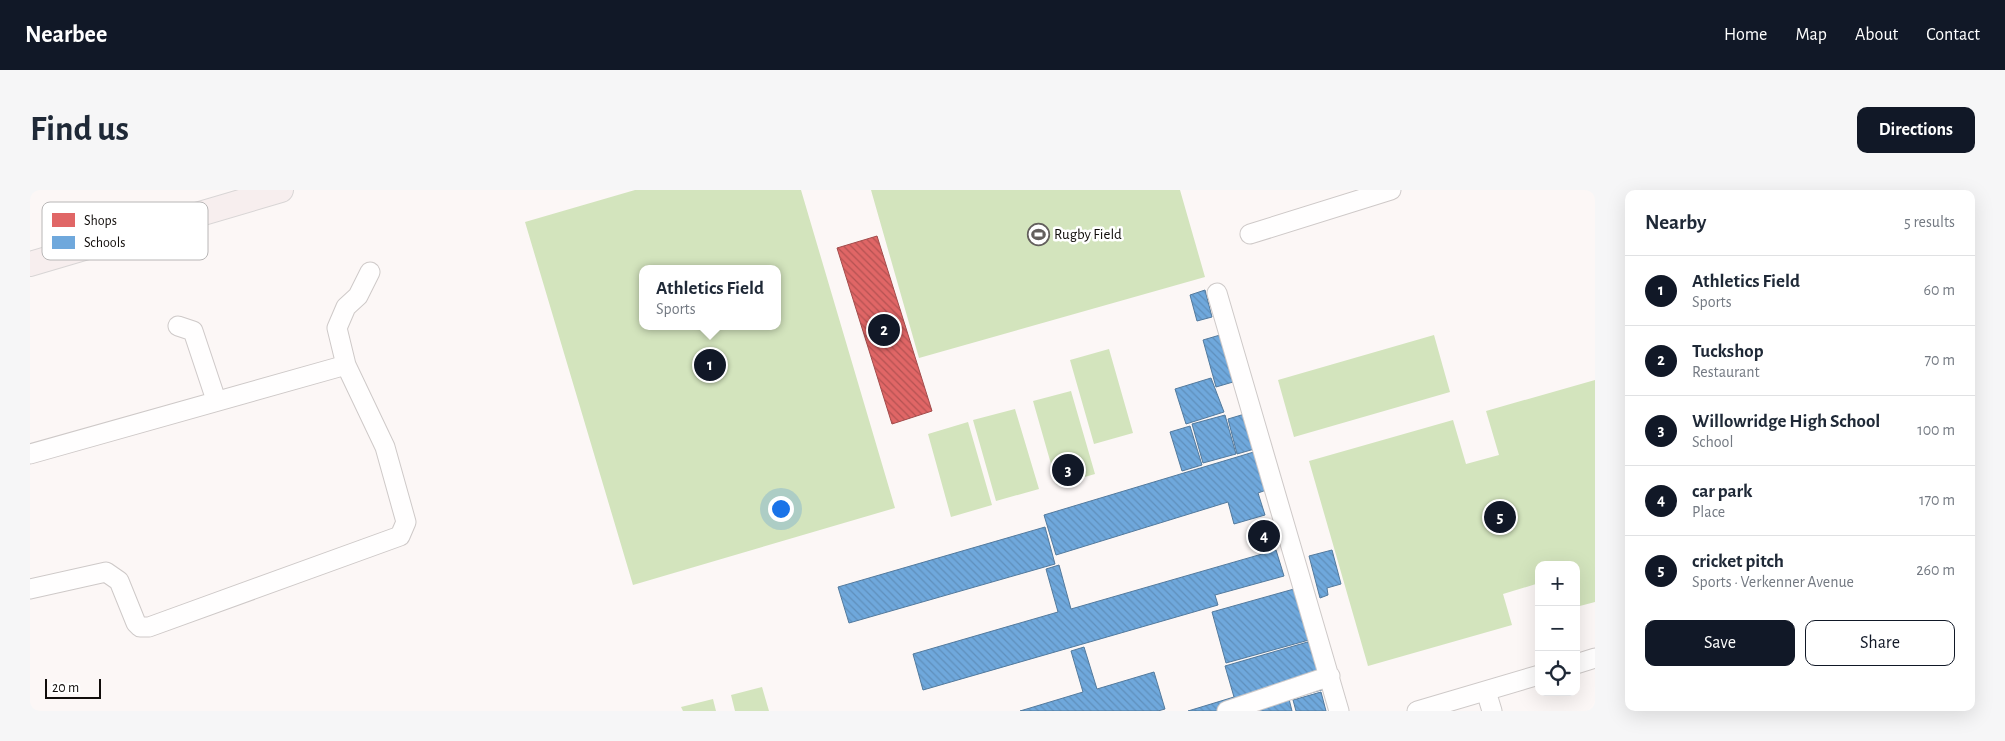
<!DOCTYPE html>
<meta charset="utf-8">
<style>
body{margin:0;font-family:"Alegreya Sans",sans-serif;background:#f6f6f7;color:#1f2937}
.controls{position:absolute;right:15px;bottom:15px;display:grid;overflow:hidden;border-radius:10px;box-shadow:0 5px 20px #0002}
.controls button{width:45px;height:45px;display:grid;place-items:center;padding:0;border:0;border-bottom:1px solid #e0e1e3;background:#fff;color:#1f2937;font:25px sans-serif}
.scale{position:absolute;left:15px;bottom:12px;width:56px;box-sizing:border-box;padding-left:5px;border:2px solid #110d0b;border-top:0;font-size:14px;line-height:18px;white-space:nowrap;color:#110d0b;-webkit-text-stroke:4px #fff;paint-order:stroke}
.you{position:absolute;left:750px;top:318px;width:18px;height:18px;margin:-12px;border:4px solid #fff;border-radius:50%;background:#1a73e8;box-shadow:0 0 0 8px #1a73e833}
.badge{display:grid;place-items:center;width:32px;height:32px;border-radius:50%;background:#111827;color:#fff;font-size:16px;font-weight:700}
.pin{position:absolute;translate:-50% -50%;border:2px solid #fff;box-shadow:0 1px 5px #0006}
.popup{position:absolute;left:609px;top:75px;width:142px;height:65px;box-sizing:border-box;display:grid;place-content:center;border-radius:10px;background:#fff;filter:drop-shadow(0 1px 4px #0005);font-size:16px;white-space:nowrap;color:#747a83}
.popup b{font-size:19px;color:#1f2937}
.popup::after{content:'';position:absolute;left:50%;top:100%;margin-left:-10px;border:10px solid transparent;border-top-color:#fff}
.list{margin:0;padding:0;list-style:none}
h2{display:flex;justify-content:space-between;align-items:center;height:65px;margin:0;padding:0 20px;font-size:21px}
h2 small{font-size:16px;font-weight:400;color:#747a83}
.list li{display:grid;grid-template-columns:32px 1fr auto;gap:15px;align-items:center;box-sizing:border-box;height:70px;padding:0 20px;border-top:1px solid #e0e1e3}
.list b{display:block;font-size:19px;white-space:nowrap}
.list p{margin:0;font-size:16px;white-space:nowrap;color:#747a83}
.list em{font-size:16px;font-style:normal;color:#747a83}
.actions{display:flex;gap:10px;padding:15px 20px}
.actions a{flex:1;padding:11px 0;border:1px solid #111827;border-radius:10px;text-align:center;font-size:18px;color:#111827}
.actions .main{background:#111827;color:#fff}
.icon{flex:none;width:28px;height:28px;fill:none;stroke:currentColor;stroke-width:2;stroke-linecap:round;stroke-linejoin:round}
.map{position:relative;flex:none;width:1565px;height:521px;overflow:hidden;border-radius:10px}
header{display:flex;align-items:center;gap:30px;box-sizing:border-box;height:70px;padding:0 25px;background:#111827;color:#fff}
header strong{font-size:24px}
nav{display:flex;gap:28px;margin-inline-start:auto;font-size:18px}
.intro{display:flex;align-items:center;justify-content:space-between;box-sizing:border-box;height:120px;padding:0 30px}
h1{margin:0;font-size:35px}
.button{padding:12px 22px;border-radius:10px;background:#111827;color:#fff;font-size:18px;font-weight:700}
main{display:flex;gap:30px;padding:0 30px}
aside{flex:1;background:#fff;border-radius:10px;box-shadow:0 5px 20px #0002}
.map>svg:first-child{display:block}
</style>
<header>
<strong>Nearbee</strong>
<nav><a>Home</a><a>Map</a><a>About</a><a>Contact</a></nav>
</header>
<div class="intro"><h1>Find us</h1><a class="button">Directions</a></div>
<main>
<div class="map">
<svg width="1565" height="521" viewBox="0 0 1565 521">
<defs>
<pattern id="shops-back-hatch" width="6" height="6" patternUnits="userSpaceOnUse" patternTransform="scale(1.25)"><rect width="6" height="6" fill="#e06666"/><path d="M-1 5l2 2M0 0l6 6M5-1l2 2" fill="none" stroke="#b45252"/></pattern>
<pattern id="schools-back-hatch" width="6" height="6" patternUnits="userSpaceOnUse" patternTransform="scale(1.25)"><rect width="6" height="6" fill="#6fa8dc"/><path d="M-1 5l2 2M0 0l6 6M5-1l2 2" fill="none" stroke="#5f8fbb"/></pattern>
</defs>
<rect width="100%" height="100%" fill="#fcf7f6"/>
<path fill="#d3e4bd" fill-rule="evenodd" d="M605,0H771L865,318L603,395L495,32ZM612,79H748V136H612Z
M841,0H1150L1175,87L889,168Z
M1404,145L1420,202L1264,247L1248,190Z
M1079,159L1103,243L1064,254L1040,170Z
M1565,190V412L1546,417V375H1509V403L1506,394L1473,404L1482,435L1338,476L1279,271L1423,230L1436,274L1469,265L1456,221Z
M1041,201L1065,284L1027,295L1003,211Z
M985,219L1009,299L966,311L943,230Z
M938,232L962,315L921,327L898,244Z
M732,497L739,521H705L701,505Z
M683,509L686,521H653L651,517Z"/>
<path fill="url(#shops-back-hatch)" stroke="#a24b4b" d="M847,46L902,221L862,234L807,58Z"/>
<path fill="url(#schools-back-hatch)" stroke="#537a9d" d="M1175,100L1182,127L1167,131L1160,105Z
M1190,145L1203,192L1186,197L1173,150Z
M1181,188L1194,222L1156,234L1145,199Z
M1218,223L1228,258L1207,264L1198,229Z
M1195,225L1206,264L1173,273L1162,234Z
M1160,236L1172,275L1152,281L1140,242Z
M1227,261L1239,299L1228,303L1235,325L1204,334L1198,312L1026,365L1014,325Z
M1238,331L1246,356L1230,361L1223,335Z
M1015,337L1025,374L819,433L808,397Z
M1246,360L1254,386L1185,405L1188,415L893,500L883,464L1028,422L1016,379L1029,375L1041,419Z
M1302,360L1311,394L1297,398L1298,405L1290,408L1279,366Z
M1264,399L1279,450L1196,473L1182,422Z
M1281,451L1295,499L1259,509L1262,521H1158L1204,507L1195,476Z
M1054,457L1067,499L1124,482L1135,519L1128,521H990L1053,502L1041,461Z
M1291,502L1296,521H1266L1263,510Z"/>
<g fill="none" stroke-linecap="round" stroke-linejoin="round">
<defs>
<path id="minor" d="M1220,44L1361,0
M1187,103L1309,521
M148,136L163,141L186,210
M0,264L316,175
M0,399L76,382L89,391L106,433L110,437H119L370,346L376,332L355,257L316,175L307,138L316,117L328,106L340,82
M1546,474L1565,468
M1456,501L1462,521
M1197,521L1300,486
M1387,521L1509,485"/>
<path id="major" d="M0,74L251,0"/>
</defs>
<use href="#minor" stroke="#cec9c8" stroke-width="21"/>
<use href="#major" stroke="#d8d5d5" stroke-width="26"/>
<use href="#minor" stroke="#fffefe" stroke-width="19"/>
<use href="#major" stroke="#f7eeee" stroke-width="24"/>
</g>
<defs>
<symbol id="stadium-ring" viewBox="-11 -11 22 22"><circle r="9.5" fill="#fff" stroke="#635f5d" stroke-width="1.5"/><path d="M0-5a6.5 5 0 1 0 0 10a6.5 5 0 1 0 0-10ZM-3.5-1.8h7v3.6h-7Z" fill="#635f5d"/></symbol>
</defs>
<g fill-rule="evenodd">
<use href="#stadium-ring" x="996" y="32" width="25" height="25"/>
</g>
<g text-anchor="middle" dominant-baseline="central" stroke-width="5" stroke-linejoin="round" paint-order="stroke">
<g font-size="15" fill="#110d0b" stroke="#fff" text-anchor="start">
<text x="1024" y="44">Rugby Field</text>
</g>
</g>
<rect x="12" y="12" width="166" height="58" rx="8" fill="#fff" stroke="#b8b6b6" stroke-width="1"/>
<rect x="22" y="23" width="23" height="14" fill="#e06666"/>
<rect x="22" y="46" width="23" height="13" fill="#6fa8dc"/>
<g font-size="14" fill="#110d0b">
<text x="54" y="35">Shops</text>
<text x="54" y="57">Schools</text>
</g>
</svg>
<div class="controls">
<button>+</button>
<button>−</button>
<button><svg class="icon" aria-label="locate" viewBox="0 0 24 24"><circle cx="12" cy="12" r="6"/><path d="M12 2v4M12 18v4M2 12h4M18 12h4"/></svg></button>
</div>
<div class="scale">20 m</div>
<div class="you"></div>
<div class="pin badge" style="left:680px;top:175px">1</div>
<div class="popup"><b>Athletics Field</b>Sports</div>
<div class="pin badge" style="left:854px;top:140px">2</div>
<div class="pin badge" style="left:1038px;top:280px">3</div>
<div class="pin badge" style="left:1234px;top:346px">4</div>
<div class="pin badge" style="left:1470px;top:327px">5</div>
</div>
<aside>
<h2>Nearby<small>5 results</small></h2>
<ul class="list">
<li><span class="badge">1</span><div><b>Athletics Field</b><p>Sports</p></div><em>60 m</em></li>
<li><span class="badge">2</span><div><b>Tuckshop</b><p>Restaurant</p></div><em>70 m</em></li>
<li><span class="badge">3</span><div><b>Willowridge High School</b><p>School</p></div><em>100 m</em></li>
<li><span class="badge">4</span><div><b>car park</b><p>Place</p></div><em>170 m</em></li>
<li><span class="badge">5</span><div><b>cricket pitch</b><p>Sports · Verkenner Avenue</p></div><em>260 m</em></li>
</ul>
<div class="actions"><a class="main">Save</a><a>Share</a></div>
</aside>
</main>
